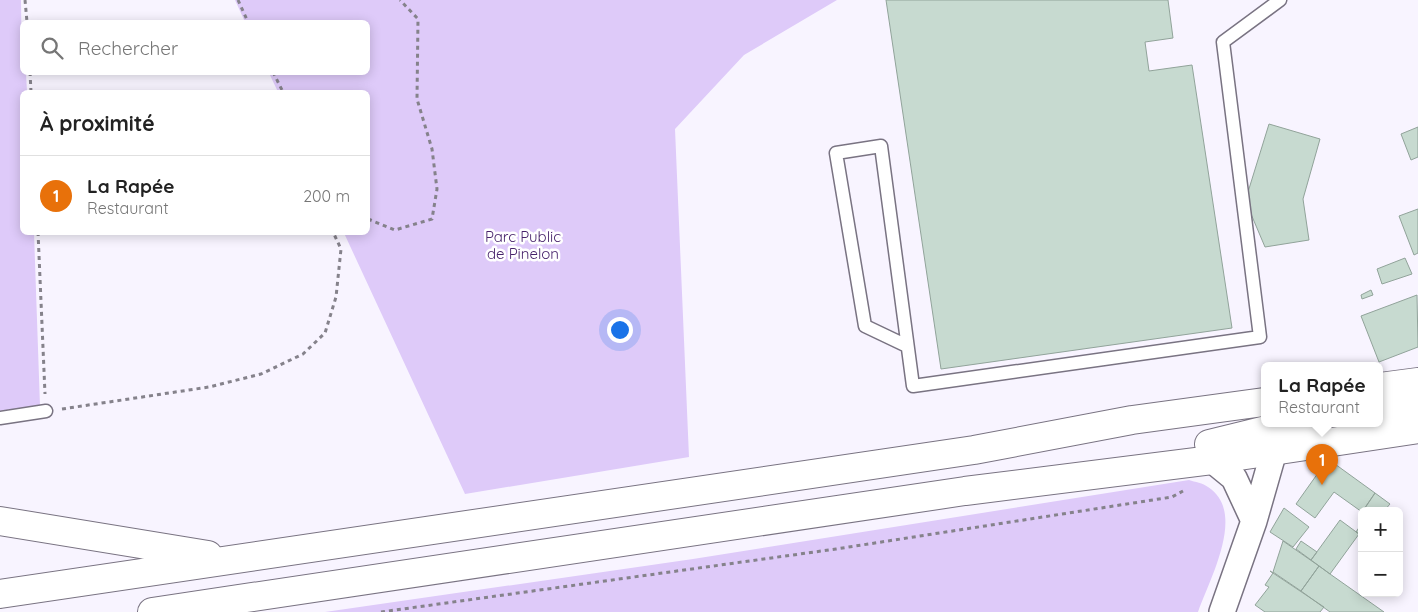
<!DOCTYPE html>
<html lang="fr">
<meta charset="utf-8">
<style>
body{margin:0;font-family:Quicksand,sans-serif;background:#f2f2f2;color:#222}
.controls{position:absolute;right:15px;bottom:15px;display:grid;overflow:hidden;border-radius:8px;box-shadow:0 2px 12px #0003}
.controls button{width:45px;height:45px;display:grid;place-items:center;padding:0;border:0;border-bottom:1px solid #e0e0e0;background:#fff;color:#222;font:25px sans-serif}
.you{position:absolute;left:619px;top:329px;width:18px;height:18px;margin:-12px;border:4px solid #fff;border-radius:50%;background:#1a73e8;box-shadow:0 0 0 8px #1a73e833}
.badge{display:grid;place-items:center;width:32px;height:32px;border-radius:50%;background:#16805b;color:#fff;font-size:16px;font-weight:700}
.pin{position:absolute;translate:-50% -41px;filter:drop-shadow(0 1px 2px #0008)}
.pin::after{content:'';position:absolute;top:26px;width:18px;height:15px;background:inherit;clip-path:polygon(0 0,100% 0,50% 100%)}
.popup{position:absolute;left:1261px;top:362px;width:122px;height:65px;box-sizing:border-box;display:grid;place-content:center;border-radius:8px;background:#fff;filter:drop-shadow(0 1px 4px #0005);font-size:16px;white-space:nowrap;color:#767676}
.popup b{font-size:19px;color:#222}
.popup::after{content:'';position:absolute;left:50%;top:100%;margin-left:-10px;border:10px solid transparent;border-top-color:#fff}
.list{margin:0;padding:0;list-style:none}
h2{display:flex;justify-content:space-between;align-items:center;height:65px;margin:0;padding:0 20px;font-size:21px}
h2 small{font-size:16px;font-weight:400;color:#767676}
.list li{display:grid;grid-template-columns:32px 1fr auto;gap:15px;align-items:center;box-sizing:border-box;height:80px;padding:0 20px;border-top:1px solid #e0e0e0}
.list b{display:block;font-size:19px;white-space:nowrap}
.list p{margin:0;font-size:16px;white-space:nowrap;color:#767676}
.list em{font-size:16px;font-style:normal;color:#767676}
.icon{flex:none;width:28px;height:28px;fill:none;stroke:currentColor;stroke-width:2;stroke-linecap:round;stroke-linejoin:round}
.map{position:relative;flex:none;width:1418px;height:612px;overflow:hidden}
.search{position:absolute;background:#fff;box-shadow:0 2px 12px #0003;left:20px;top:20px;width:350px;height:55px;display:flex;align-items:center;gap:12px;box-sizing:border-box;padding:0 18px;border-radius:8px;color:#767676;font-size:19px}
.panel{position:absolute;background:#fff;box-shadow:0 2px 12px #0003;left:20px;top:90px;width:350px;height:145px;border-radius:8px}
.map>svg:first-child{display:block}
</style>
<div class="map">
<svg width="1418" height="612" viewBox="0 0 1418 612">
<rect width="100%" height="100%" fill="#f8f4ff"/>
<path fill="#decaf9" d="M0,0H21L22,72L26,73L27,92H22V232L34,233L40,406L0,411Z
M235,0H837L744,55L675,129L689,457L465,494L344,233L368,232V92H278L269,73L368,72V22H245Z
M1189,480C1195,482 1203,483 1208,487C1247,512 1210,578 1198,612H325L693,559Z"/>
<path fill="#c7dad0" stroke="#91a39a" d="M886,0H1168L1173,38L1145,42L1149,71L1192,65L1232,328L941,369Z
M1269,124L1320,139L1303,199L1309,240L1265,247L1251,214L1248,192Z
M1418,127V157L1411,160L1401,134Z
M1418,209V253L1414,255L1399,216Z
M1405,258L1412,274L1382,284L1377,269Z
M1371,290L1373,295L1362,299L1361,295Z
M1417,295L1418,347L1379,362L1361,316Z
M1328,459L1375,493L1362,512L1334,492L1315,518L1296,504Z
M1375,493L1390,504L1384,511H1363Z
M1284,508L1309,527L1293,547L1270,532Z
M1340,520L1359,534L1330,574L1311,560Z
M1362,523V536L1356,532Z
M1283,541L1319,566L1301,591L1273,572Z
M1301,541L1317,552L1311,560L1296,549Z
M1319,566L1330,574L1384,612H1330L1301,591Z
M1270,571L1324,607L1320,612H1265L1255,605L1269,587L1265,585L1273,573Z"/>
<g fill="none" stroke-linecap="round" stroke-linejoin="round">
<defs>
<path id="service" d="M907,346L865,326L836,153L881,146L913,386L1260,337L1223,42L1280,0
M0,418L46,411"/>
<path id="minor" d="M1212,460L1234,478L1254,521
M1222,612L1254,521L1274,451"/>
<path id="secondary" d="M1380,387L1418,382
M1380,412L1418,406
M1209,444L1266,430L1307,424
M0,521L208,555
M0,594L974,450L1132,420L1264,402
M152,612L965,491L1212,460L1418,429"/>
</defs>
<use href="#service" stroke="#797382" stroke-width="15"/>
<use href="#minor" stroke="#797382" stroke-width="28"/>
<use href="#secondary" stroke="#797382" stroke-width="30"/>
<path stroke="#85828b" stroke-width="3" stroke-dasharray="4 4" stroke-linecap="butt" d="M25,0L27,22
M238,0L248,22
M30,72L31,92
M273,72L283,92
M368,219L395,230L432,219L437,189L432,149L417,99L418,19L400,0
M38,232L45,394
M62,409L209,387L261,374L303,354L325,333L336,297L341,249L333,232
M381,612L836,549L1172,497L1183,491"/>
<use href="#service" stroke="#fff" stroke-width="12"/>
<use href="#minor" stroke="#fff" stroke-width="25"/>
<use href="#secondary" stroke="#fff" stroke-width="28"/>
</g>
<g text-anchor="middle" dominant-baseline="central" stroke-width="5" stroke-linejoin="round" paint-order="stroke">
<g font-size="15" fill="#47236b" stroke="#fff">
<text x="523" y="236">Parc Public<tspan x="523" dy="17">de Pinelon</tspan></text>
</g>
</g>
</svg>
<div class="controls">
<button>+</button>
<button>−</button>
</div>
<div class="you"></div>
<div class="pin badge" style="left:1322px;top:485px;background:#e8710a">1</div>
<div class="popup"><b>La Rapée</b>Restaurant</div>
<div class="search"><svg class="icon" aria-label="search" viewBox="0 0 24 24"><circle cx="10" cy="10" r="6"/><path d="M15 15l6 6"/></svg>Rechercher</div>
<section class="panel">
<h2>À proximité<small></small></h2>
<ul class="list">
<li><span class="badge" style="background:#e8710a">1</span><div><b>La Rapée</b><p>Restaurant</p></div><em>200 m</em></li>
</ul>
</section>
</div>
